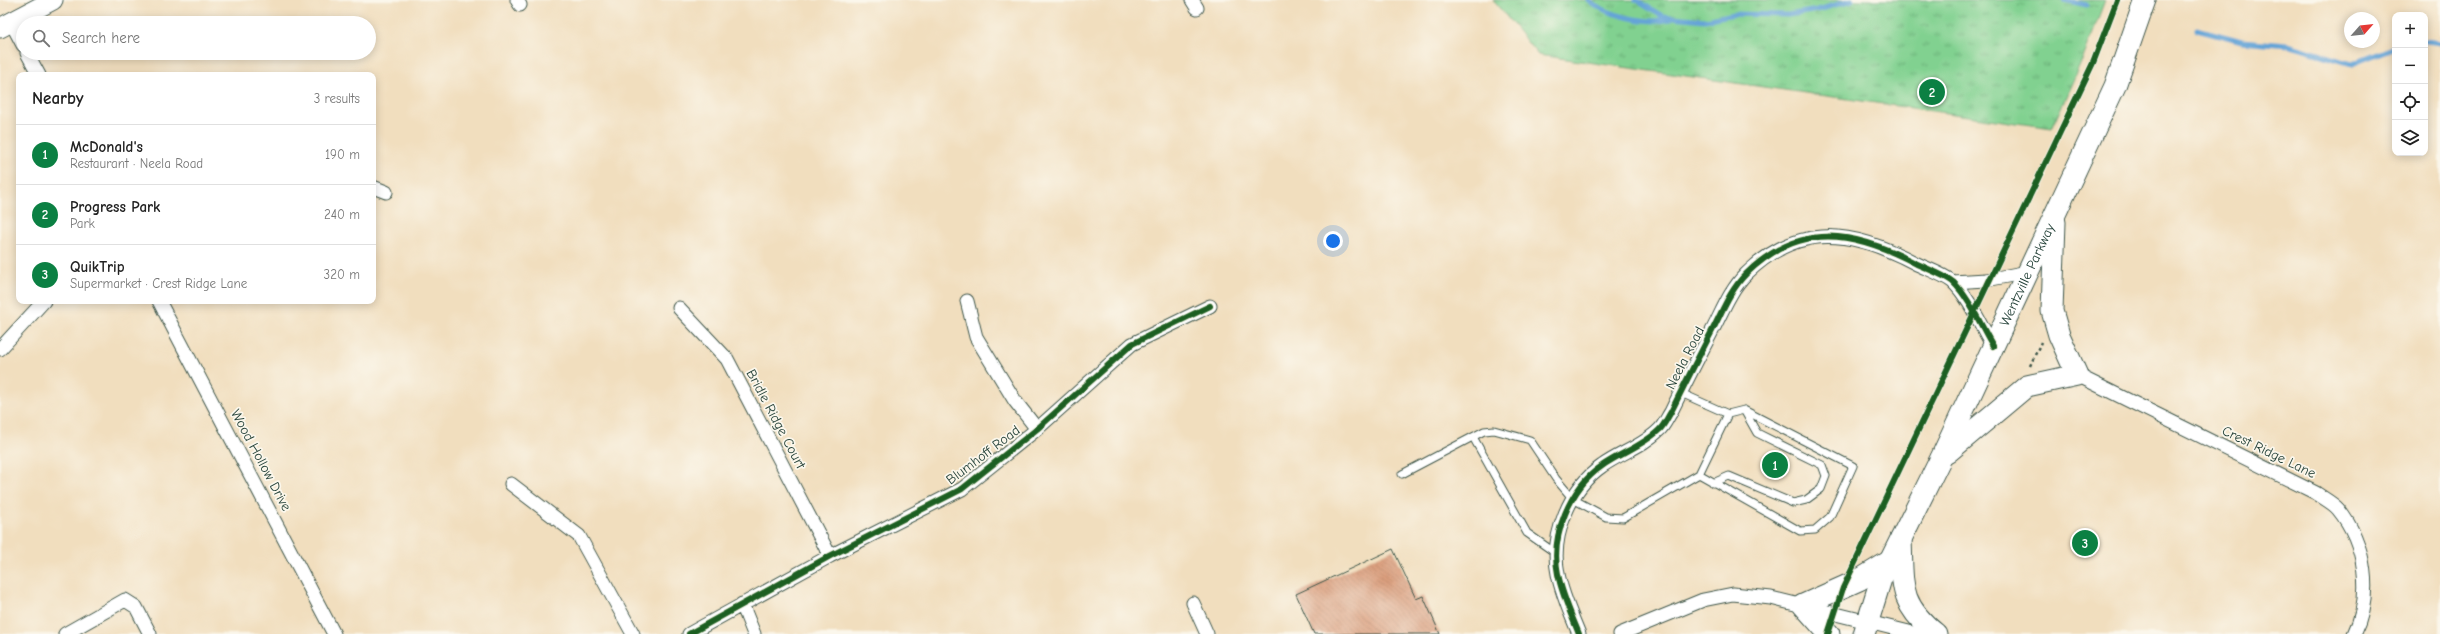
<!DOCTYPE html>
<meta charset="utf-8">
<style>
body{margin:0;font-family:"Comic Neue",sans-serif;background:#f6f6f6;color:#222}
.controls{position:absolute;right:12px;top:12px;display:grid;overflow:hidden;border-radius:8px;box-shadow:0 2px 10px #0003}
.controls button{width:36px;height:36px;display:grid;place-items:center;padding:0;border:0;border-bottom:1px solid #e0e0e0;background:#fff;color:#222;font:20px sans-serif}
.compass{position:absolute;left:2344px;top:12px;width:36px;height:36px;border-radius:50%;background:#fff;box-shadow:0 2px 10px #0003;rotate:63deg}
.you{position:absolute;left:1333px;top:241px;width:14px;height:14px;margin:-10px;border:3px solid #fff;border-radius:50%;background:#1a73e8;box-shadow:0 0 0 6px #1a73e833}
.badge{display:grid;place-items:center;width:26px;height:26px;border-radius:50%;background:#0b8043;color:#fff;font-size:13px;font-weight:700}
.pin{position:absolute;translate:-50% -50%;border:2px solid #fff;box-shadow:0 1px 4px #0006}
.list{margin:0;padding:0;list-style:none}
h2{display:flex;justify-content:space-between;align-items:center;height:52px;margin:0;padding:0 16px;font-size:17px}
h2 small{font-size:13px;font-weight:400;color:#767676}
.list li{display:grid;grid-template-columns:26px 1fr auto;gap:12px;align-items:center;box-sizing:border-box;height:60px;padding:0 16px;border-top:1px solid #e0e0e0}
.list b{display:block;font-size:15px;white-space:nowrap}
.list p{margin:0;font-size:13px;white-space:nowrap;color:#767676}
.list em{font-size:13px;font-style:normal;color:#767676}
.icon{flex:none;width:22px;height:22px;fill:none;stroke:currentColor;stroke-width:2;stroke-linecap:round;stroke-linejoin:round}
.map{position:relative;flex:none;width:2440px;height:634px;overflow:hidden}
.search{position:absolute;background:#fff;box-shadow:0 2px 10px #0003;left:16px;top:16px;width:360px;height:44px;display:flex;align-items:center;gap:10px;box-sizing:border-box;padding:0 14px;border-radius:22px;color:#767676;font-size:15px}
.panel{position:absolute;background:#fff;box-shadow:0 2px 10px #0003;left:16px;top:72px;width:360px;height:232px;border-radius:8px}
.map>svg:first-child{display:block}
</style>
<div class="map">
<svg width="2440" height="634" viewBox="0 0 2440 634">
<defs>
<pattern id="park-tufts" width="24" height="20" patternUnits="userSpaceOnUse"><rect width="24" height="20" fill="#81d190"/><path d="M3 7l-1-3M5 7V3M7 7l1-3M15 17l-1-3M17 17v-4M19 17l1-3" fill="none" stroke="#69ab76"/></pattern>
<pattern id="building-back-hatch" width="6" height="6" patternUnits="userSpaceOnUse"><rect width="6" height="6" fill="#db9f7e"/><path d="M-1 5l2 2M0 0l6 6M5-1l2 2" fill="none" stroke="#b18368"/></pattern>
</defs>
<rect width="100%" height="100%" fill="#fbf7ec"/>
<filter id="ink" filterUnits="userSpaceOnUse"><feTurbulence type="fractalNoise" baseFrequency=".025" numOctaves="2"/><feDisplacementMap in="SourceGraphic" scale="8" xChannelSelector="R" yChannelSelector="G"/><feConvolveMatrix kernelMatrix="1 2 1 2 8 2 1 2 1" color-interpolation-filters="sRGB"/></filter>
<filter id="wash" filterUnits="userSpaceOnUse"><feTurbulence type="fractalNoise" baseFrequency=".012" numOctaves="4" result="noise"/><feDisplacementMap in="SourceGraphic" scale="16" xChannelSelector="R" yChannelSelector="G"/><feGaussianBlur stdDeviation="0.9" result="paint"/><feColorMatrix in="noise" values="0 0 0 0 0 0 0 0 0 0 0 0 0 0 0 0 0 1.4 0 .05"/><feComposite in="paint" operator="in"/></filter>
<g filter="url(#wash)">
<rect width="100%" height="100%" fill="#f1debe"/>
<path fill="url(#park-tufts)" stroke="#508762" d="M1493,0H2105L2084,56L2052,128L1538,55Z"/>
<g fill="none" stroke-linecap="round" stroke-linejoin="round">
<path stroke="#65a4d7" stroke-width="5" d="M1588,0C1606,15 1647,25 1670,19
M1636,0L1662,16L1705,20L1734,14L1788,15L1818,10L1852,0
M2064,0L2087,5
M2197,29L2242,41L2288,45L2352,64L2395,47
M2425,41L2440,43"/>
</g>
<g id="blocks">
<path fill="url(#building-back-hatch)" d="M1393,549L1416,599L1423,596L1440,634H1314L1296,594Z"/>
</g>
</g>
<g filter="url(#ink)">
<use href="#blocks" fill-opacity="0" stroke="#3e5549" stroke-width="1"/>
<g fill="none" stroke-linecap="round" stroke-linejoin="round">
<defs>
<path id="lane" d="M1681,393L1728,414L1744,410L1853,466L1830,517L1815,530L1800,531L1699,474
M1473,437L1527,533L1557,554
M1402,474L1484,431L1494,430L1530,440L1556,479L1573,499L1606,517L1623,518L1699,474L1728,414
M1713,483L1729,476L1793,503L1806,500L1821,489L1826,476L1822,465L1757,433L1744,410"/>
<path id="street" d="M517,0L520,5
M1192,0L1197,8
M11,22L23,45
M27,53L39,75
M373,187L386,192
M1953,282L1986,280L2028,272
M159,301L334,634
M967,301L976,337L1015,401L1037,429
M679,308L727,359L830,556
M0,349L44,301
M2077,375L2316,493C2323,498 2333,503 2338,509C2366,543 2373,595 2354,634
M511,484L579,536L633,634
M1193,603L1207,634
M742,604L754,634
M65,634L125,600L136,607L150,634
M689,634L830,556L962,489L1037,429L1132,344L1210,306
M1579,634C1571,614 1562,595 1558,574C1550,536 1570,488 1602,466C1620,453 1643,446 1659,430C1664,426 1667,418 1671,412C1684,385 1698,358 1712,331C1722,312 1730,290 1746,274C1800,221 1854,231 1915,263C1927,269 1943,274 1953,282C1969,297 1982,328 1993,346
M1620,634L1703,600L1733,594L1771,598L1917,634"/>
<path id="secondary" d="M0,28L53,0"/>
<g id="primary">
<path d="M1947,453L2027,386L2077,375L2059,335L2052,311L2055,222"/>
<path d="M1901,539C1903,585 1898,603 1936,634"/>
<path d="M1829,634L1803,605L1859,580L1890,561"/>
<path id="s1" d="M1864,634L1881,579L1890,561L1941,458L2115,86L2145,0"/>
</g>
</defs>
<use href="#lane" stroke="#3e5549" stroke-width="9"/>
<use href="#street" stroke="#3e5549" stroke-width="15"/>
<use href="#secondary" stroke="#3e5549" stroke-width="21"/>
<use href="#primary" stroke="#3e5549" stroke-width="23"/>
<path stroke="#3e5549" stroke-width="2.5" stroke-dasharray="3 3" stroke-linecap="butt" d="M2030,366L2041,342"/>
<use href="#lane" stroke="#fff" stroke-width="7"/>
<use href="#street" stroke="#fff" stroke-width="13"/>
<use href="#secondary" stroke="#fff" stroke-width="19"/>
<use href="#primary" stroke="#fff" stroke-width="21"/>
<defs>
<path id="cycleway" d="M689,634L830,556L962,489L1037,429L1132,344L1210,306
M1579,634C1571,614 1562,595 1558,574C1550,536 1570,488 1602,466C1620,453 1643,446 1659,430C1664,426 1667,418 1671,412C1684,385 1698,358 1712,331C1722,312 1730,290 1746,274C1800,221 1854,231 1915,263C1927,269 1943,274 1953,282C1969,297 1982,328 1993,346
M1828,634L1843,588L2093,63L2117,0"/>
</defs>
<use href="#cycleway" stroke="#fbf7ec" stroke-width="8"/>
<use href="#cycleway" stroke="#1b5e20" stroke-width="6"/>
</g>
</g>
<g text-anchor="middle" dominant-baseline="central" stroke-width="3.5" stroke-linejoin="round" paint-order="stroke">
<g font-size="14" fill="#1f3d34" stroke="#fbf7ec">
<text stroke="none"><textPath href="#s1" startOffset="395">Wentzville Parkway</textPath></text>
<text transform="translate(1685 358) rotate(-63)">Neela Road</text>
<text transform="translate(776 419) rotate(62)">Bridle Ridge Court</text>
<text transform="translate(2269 452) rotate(26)">Crest Ridge Lane</text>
<text transform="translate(983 455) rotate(-37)">Blumhoff Road</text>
<text transform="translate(261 460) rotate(62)">Wood Hollow Drive</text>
</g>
</g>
</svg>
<div class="controls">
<button>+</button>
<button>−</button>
<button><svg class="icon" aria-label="locate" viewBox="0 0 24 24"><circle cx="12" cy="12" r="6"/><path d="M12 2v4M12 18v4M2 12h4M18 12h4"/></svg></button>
<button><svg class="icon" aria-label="layers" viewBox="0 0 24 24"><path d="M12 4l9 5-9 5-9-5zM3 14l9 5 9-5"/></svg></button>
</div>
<svg class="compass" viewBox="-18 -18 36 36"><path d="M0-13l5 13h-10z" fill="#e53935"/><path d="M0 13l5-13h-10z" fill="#767676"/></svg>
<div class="you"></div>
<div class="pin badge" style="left:1775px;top:465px">1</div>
<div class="pin badge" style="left:1932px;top:92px">2</div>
<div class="pin badge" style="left:2085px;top:543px">3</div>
<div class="search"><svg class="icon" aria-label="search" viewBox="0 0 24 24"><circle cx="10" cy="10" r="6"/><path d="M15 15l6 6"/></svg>Search here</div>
<section class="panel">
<h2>Nearby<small>3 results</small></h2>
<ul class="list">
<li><span class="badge">1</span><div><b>McDonald's</b><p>Restaurant · Neela Road</p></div><em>190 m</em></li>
<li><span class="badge">2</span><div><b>Progress Park</b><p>Park</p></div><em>240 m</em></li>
<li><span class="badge">3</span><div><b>QuikTrip</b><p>Supermarket · Crest Ridge Lane</p></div><em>320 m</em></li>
</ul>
</section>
</div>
